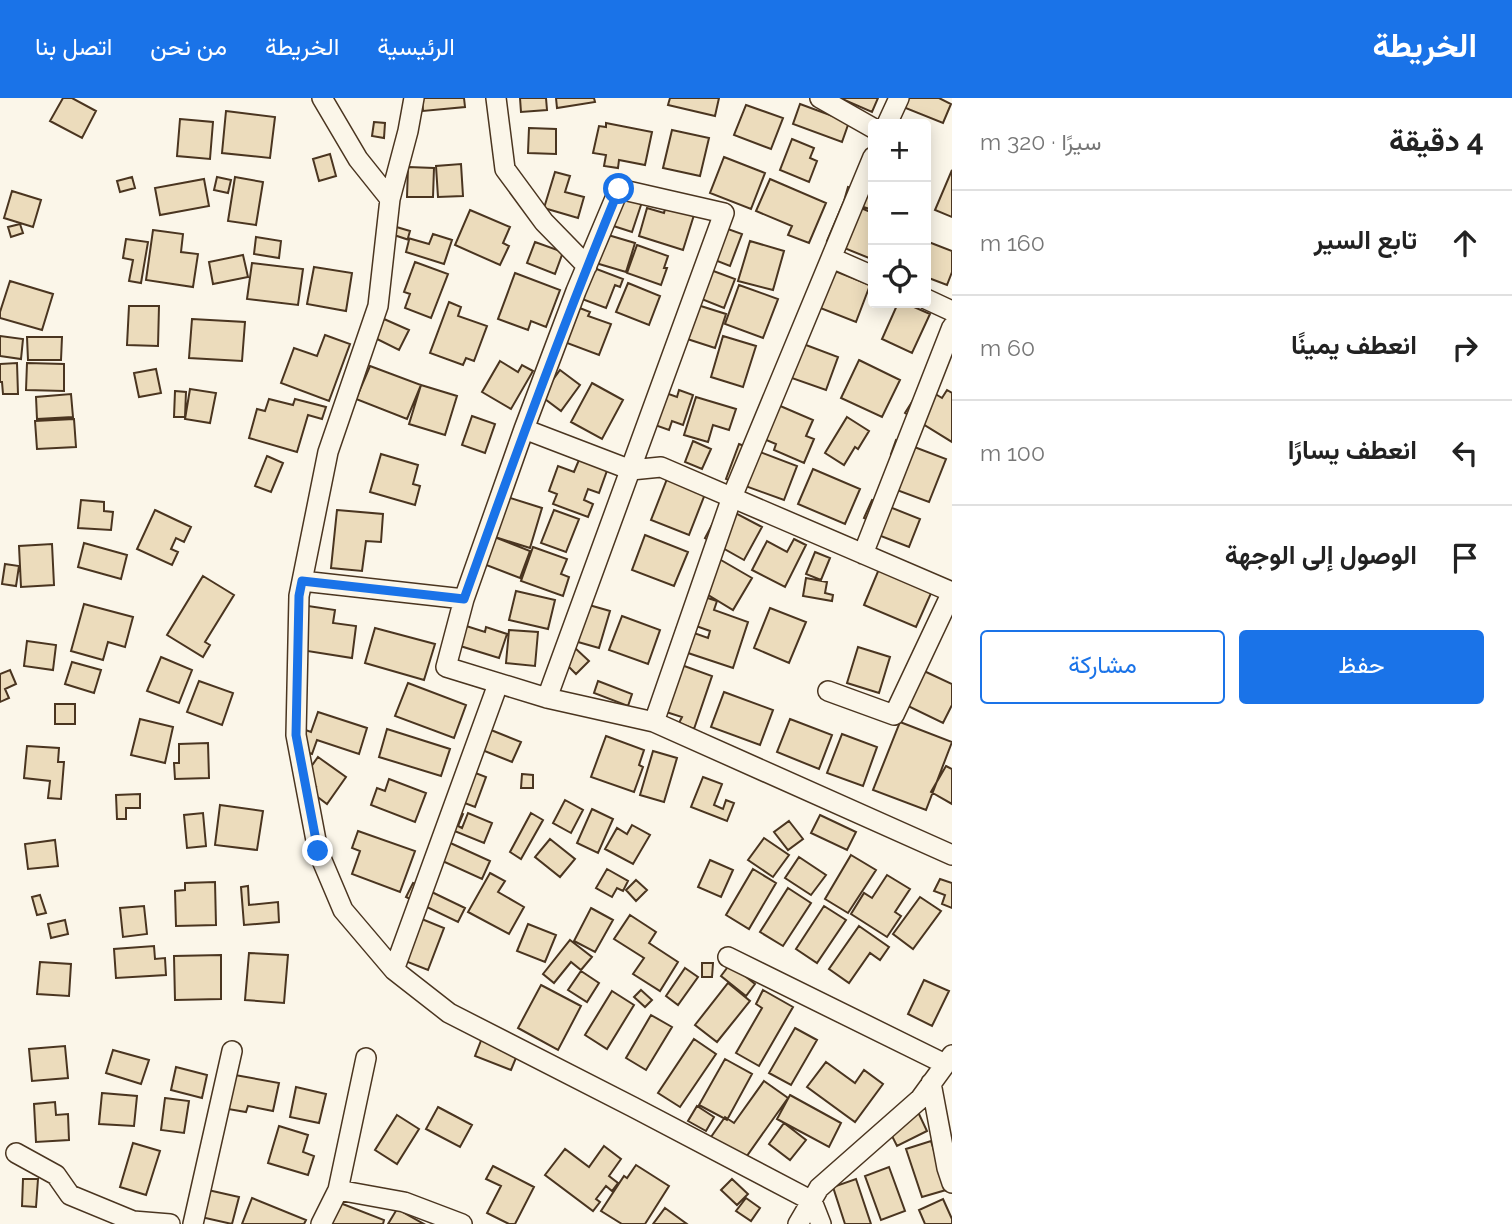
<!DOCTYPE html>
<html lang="ar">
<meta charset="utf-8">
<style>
body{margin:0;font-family:Raleway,Vazirmatn,sans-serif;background:#f6f6f6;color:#222;direction:rtl}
.controls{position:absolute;right:21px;top:21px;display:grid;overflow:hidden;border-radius:7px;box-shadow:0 4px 18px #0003}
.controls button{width:63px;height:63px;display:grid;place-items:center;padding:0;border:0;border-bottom:2px solid #e0e0e0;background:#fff;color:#222;font:35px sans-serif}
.stop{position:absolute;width:21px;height:21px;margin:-16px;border:5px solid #1a73e8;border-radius:50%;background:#fff}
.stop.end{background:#1a73e8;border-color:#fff;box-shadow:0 2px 7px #0008}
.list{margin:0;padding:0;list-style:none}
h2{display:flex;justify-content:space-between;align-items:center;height:91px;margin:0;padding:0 28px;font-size:30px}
h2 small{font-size:23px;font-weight:400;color:#767676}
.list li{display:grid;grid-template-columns:46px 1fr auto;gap:21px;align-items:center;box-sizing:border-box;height:105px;padding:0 28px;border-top:2px solid #e0e0e0}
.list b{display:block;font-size:26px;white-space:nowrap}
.list em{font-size:23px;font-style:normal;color:#767676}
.actions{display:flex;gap:14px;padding:21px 28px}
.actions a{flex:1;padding:16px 0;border:2px solid #1a73e8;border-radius:7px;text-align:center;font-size:24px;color:#1a73e8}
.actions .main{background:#1a73e8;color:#fff}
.icon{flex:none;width:38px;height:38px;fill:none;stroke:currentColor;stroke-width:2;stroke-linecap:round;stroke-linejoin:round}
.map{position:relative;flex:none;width:952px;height:1126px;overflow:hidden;direction:ltr}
header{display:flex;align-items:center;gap:42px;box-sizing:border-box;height:98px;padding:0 35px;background:#1a73e8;color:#fff}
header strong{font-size:33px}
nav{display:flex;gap:38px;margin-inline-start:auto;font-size:24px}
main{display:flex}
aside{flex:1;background:#fff}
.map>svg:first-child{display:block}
</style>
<header>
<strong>الخريطة</strong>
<nav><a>الرئيسية</a><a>الخريطة</a><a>من نحن</a><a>اتصل بنا</a></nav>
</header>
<main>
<aside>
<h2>4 دقيقة<small>سيرًا · 320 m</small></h2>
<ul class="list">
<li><svg class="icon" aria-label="ahead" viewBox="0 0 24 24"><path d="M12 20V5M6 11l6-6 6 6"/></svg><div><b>تابع السير</b></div><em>160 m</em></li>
<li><svg class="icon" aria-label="right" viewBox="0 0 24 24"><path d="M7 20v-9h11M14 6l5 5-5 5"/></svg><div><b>انعطف يمينًا</b></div><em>60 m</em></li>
<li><svg class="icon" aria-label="left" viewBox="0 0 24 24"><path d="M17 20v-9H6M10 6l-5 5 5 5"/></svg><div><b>انعطف يسارًا</b></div><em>100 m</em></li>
<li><svg class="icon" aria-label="arrive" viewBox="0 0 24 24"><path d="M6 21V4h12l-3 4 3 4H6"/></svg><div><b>الوصول إلى الوجهة</b></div></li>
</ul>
<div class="actions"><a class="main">حفظ</a><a>مشاركة</a></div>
</aside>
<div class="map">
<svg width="952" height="1126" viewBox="0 0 952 1126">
<rect width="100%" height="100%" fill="#fbf6e9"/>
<path fill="#ecdcbc" stroke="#4a3520" stroke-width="2" d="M63,0H72L96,13L82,40L50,23Z
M422,0H464L465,9L423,13Z
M520,0H546L547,12L521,14Z
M556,0H594L595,4L557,10Z
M670,0H719L715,18L668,7Z
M840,0H878L872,14Z
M900,0H939L951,6L943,25L898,7Z
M800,6L849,24L842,44L793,26Z
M746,7L783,20L771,51L734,37Z
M226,13L275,19L270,60L222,55Z
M180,21L213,24L210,61L177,58Z
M374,24L385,25L384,40L372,38Z
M606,25L652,34L645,67L619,62L618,70L604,68L606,57L593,55L599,28L606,29Z
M529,30L556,31V56L528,55Z
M672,32L709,40L700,78L663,70Z
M792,41L814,50L810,60L817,63L809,84L780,72Z
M330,56L336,78L319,83L313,61Z
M724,59L765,75L751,111L710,95Z
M461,66L463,98L438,99L436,68Z
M408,69L434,70L433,99H407Z
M952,72V119L935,112Z
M555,74L570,78L565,94L584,99L578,120L544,110Z
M132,79L135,90L120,94L117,83Z
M217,79L231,82L228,95L214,92Z
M235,79L263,84L256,127L228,123Z
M204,81L209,108L160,117L155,90Z
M770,81L826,105L809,145L788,137L792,128L756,113Z
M848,89L873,96V112L844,103Z
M12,93L41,102L33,129L4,120Z
M608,93L642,104L632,134L598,123Z
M844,103L873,115V150L869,160L827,143Z
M666,108L694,117L683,152L639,138L647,110L664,115Z
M470,112L510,129L503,145L509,148L500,167L455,147Z
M20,126L23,135L11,139L8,129Z
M714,126L742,136L730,168L702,157Z
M393,128L410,133L408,140L429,146L433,136L452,142L444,166L406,154L409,142L391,136Z
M153,132L183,136L181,154L198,156L193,189L146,182Z
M598,134L635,145L626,174L589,163Z
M256,139L281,143L279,160L254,156Z
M126,141L148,144L141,185L129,183L133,162L123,160Z
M750,143L784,153L773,192L738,183Z
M926,143L952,153V174L947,187L926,179Z
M535,144L563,154L555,176L527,165Z
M637,147L668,158L664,170H667L661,187L627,175Z
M243,157L248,179L213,186L209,164Z
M415,164L448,176L431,220L405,210L410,196L404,194Z
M252,165L303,171L298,207L247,201Z
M586,167L623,181L620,189L615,187L606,210L574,198Z
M820,167L870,187L856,224L805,204Z
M700,168L735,181L724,210L689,196Z
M314,169L352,175L346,213L307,206Z
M515,175L560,192L546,229L531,223L528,232L498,221Z
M10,183L53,196L42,232L0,220V214Z
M628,185L660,198L649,227L616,214Z
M739,187L778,201L763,240L725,226Z
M685,203L726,216L715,250L675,237Z
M449,204L461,209L458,218L487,228L474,263L466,260L463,267L430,255Z
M898,205H905L930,216L912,255L882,241Z
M572,207L590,214L588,218L611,226L599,257L559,242Z
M129,208H159L158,248L127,247Z
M192,221L245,224L242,263L189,260Z
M384,221L409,232L399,252L375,240Z
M325,237L350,246L329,303L281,285L294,250L317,258Z
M0,238L23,241L21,261L0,258Z
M723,238L756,248L743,289L711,279Z
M27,239H62L61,262H28Z
M798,244L838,259L826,292L786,278Z
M859,262L900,282L882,319L841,300Z
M500,263L518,274L522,267L533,273L511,311L482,294Z
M17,265L18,296H3L2,284H0V266Z
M27,265L64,266V293L26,292Z
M370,268L421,287L407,321L356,301Z
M156,271L161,295L139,299L134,275Z
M560,272L580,287L561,313L541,298Z
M592,285L623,302L602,341L571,324Z
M421,287L457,298L445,337L409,326Z
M922,288L942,300L947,292L952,295V344L905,315Z
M190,291L216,295L210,325L185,321Z
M679,292L693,297L683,327L672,323L669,332L652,326L663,294L677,299Z
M175,293L186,294L185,319H174Z
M71,296L73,319L37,321L36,299Z
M696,299L736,311L729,332L713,327L708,344L684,337Z
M269,301L293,307L295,301L326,309L322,321L308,317L297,354L249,340L257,311L265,313Z
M764,301L813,322L806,338L814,341L804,365L774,352L776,346L750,335Z
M472,318L495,326L485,355L462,347Z
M847,319L869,333L858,351L855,349L844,367L825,355Z
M74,321L76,349L37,351L35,323Z
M896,342L946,361L929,404L886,388L897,359L891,356Z
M693,343L711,351L702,371L685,364Z
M739,346L797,368L784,402L726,381Z
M381,356L418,367L413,386L420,388L415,407L370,394Z
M581,357L609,367L599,395L588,391L584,402L593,406L588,419L553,406L557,396L549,393L558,368L574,374Z
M267,358L283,365L271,394L255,388Z
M813,371L860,391L845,426L798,406Z
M667,381L705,396L689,437L651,422Z
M507,399L542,410L530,450L495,439Z
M81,402L104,404V413L113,414L111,432L78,430Z
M872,402L920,421L909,449L868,433L872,423L864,420Z
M722,408L762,429L744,462L705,440Z
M155,412L191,429L184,444L176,440L171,451L178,454L172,467L137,451Z
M337,412L383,416L381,444L366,443L362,473L331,470Z
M554,412L579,421L566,454L541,445Z
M645,437L688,454L674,488L632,472Z
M492,438L530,453L520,480L481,465Z
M794,441L806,447L785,489L752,472L767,443L787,454Z
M84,445L127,457L121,481L78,469Z
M52,446L54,487L21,489L19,448Z
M533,449L567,461L561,476L569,479L563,498L521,483Z
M815,454L830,460L821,482L806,476Z
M714,458L752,480L733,512L695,489Z
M5,466L19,468L16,488L2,486Z
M879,471L932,493L916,529L864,507Z
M203,478L234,497L205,544L210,547L203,559L167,537Z
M806,480L827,484L825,495L833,497L832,503L803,498Z
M516,493L555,502L548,531L509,522Z
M692,495L717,503L714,512L748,524L733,570L670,549L677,529L708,540L710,533L682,523Z
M582,505L610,513L599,550L571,542Z
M84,506L133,519L125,549L108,544L103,562L71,553Z
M308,508L335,512L333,525L356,528L352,560L301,552Z
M770,510L806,524L789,565L754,550Z
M622,518L660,532L648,566L609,552Z
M463,527L485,534L486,529L507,536L499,560L457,547Z
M375,530L435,546L424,582L365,565Z
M509,532L538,534L535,568L506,565Z
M27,543L56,547L53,572L24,568Z
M858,549L890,559L879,595L847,585Z
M575,550L589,563L576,576L563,563Z
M161,559L192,572L179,605L147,593Z
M72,564L101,572L94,595L65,586Z
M676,565L712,578L694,631L679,625L682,619L660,612Z
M10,572L16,586L5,591L9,600L0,604V576Z
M924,573L952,586V607L943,625L908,608Z
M199,583L233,595L222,627L187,614Z
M598,583L632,596L628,608L594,595Z
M408,585L466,607L454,640L395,618Z
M724,594L773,612L760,647L711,629Z
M55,606H75V626H55Z
M318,614L367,630L359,656L317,642L312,656L293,650L300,630L311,634Z
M140,621L173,629L165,665L131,657Z
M790,621L832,637L819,671L777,654Z
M900,624L952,644L926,712L873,692Z
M486,630L521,644L512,664L477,650Z
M387,631L450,651L441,678L379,659Z
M842,636L877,649L863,688L827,675Z
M606,638L644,652L639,667L643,669L634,694L591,679Z
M208,645L209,680L175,681L174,665H179V646Z
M27,648L59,650L58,664H64L61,701L48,700L50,683L24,680Z
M653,653L677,660L664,704L640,697Z
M318,659L346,679L327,706L311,694L316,689L303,680Z
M946,668L952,671V706L931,694Z
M465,671L486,679L475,709L454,701Z
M522,676L533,677V690H521Z
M703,679L722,686L714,707L723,711L726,702L734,705L727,723L691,709Z
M389,681L426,695L415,724L371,707L377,690L385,693Z
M140,696V710H126V721H117L116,697Z
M565,702L583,712L571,735L553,725Z
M220,707L263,713L257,752L215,747Z
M592,711L613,721L598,755L577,745Z
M454,713L463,716L458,728L462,730L468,715L492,725L484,745L447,730Z
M203,715L206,748L187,750L184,717Z
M531,715L543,722L521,761L510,754Z
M820,717L856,734L847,752L811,735Z
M789,723L803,741L788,752L774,734Z
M632,727L650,737L633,766L605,751L617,730L627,736Z
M358,733L415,753L400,794L352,776L360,753L352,750Z
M764,740L789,757L773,779L748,762Z
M550,741L575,761L560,779L535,759Z
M55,742L58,768L28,771L25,746Z
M446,743L490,763L482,781L438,761Z
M851,757L876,772L848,815L825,801Z
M799,759L826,777L811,797L785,780Z
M710,762L733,772L721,799L698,789Z
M607,771L628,783L623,793L617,790L612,799L596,790Z
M753,771L776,785L749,831L726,817Z
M490,775L505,783L498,794L524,809L509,836L468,814Z
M887,777L910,791L895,814L901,818L887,839L851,816L864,795L872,800Z
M940,781L952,785V810L942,806L945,797L934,793Z
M636,782L647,792L636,803L626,792Z
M215,784L216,827L176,828L175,793L185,792V785Z
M413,785L465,810L458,824L406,799Z
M248,788L249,807L278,804L279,824L244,827L241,789Z
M788,790L811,805L783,848L760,834Z
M40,797L46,815L37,817L32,799Z
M920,799L941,813L913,851L893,836Z
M144,808L147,836L123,839L120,810Z
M824,808L846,822L817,865L796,851Z
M591,810L613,822L595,854L574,843Z
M407,815L444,830L428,872L390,857Z
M630,817L656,834L649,845L678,864L660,893L633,876L644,860L614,841Z
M65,822L68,836L51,840L48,826Z
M528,826L556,837L545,864L517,853Z
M859,828L889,849L880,862L870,855L849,885L829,871Z
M570,842L592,859L581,872L571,864L554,885L543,876Z
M154,848L155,861L165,860L166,877L116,880L114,851Z
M249,855L288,857L284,905L245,902Z
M221,857V901L175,902L174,858Z
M40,864L71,866L69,898L37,896Z
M702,865H713L712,879H702Z
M730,866L755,886L746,898L721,878Z
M685,870L698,879L678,907L666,898Z
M581,873L599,885L587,904L568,892Z
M924,882L949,893L932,928L908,916Z
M728,885L750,903L717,944L695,927Z
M541,887L581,908L558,952L518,930Z
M641,892L652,902L645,909L634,899Z
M763,892L793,909L759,968L736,955L762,910L756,906Z
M612,893L634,907L607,951L585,937Z
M651,917L672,929L646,972L626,960Z
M795,930L817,942L791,987L769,975Z
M482,940L518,955L511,972L475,958Z
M694,941L716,956L680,1009L658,995Z
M65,948L68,980L32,983L29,951Z
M113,952L149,962L141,986L106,975Z
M725,961L752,976L727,1022L699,1007Z
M826,964L855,985L864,972L883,986L855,1024L807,989Z
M176,969L207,977L202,1000L171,992Z
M235,977L279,985L273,1013L248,1008L246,1014L228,1011Z
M764,983L788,1000L744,1062L711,1039L725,1019L734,1025Z
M296,989L326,996L319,1025L290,1019Z
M102,995L137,998L134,1028L99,1026Z
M790,997L841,1025L829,1049L777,1021Z
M165,1000L189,1003L184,1035L161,1032Z
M55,1004L56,1017L68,1016L69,1042L36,1044L34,1006Z
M697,1008L714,1019L706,1033L688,1023Z
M438,1009L472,1027L460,1049L426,1031Z
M918,1014L927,1033L897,1048L887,1028Z
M397,1017L419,1031L397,1066L375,1052Z
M784,1025L806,1042L790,1062L769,1046Z
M279,1028L308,1037L303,1054L314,1058L308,1077L268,1065Z
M931,1043L946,1092L922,1099L906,1051Z
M133,1045L160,1053L146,1097L120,1089Z
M604,1048L621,1061L609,1078L618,1085L612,1093L606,1088L596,1101L600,1104L593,1113L545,1077L565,1051L589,1069Z
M636,1067L669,1088L645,1126H622L601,1113L624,1078L627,1080Z
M493,1068L534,1089L515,1126H509L487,1115L501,1088L486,1081Z
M889,1069L905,1113L881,1122L865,1078Z
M23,1081H38L36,1109L22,1108Z
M732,1081L748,1096L737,1107L721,1092Z
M856,1081L871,1126H845L833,1089Z
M208,1092L239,1099L232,1126L201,1119Z
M252,1100L306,1122L304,1126H242Z
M746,1100L760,1110L751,1123L736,1113Z
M943,1101L952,1121V1126H925L919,1112Z
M335,1103L384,1122L383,1126H326Z
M665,1110L687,1126H653Z
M397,1111L424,1126H388Z"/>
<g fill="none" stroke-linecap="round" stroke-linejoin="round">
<defs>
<path id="minor" d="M322,0L358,61L390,101L378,208L328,354L299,498L296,637L318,753L343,812L394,872L449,915L633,1009L812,1103L821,1126
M496,0L505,71L544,124L587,168
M820,0L873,30
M887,26L899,0
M390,101L408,33L414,0
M832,160L873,178
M926,201L952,213
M524,331L631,372L661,369L952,494L894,617L828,593
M863,456L952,229
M302,483L464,501
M547,600L724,115L619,91L576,193L524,331L464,501L446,569L547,600L654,624L952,757
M654,624L732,399L873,59
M728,859L945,966
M394,872L498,586
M931,985L947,1070L952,1085
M16,1055L56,1077L70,1097L133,1123L170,1126
M338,1092L404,1104L462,1126
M193,1126L232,953
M321,1126L338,1092L366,960
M798,1126L819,1090L920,1001L952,957"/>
</defs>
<use href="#minor" stroke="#4a3520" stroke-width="22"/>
<use href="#minor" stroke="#fbf6e9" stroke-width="19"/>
</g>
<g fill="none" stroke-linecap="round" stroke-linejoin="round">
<path stroke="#1a73e8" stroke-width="9" d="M318,753L296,637L299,498L302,483L464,501C513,363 563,226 619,91"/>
</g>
</svg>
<div class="controls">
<button>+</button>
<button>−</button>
<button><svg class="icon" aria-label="locate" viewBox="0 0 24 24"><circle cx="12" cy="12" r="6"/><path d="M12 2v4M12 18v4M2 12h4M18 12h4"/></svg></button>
</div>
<div class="stop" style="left:619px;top:91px"></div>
<div class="stop end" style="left:318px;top:753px"></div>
</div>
</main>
